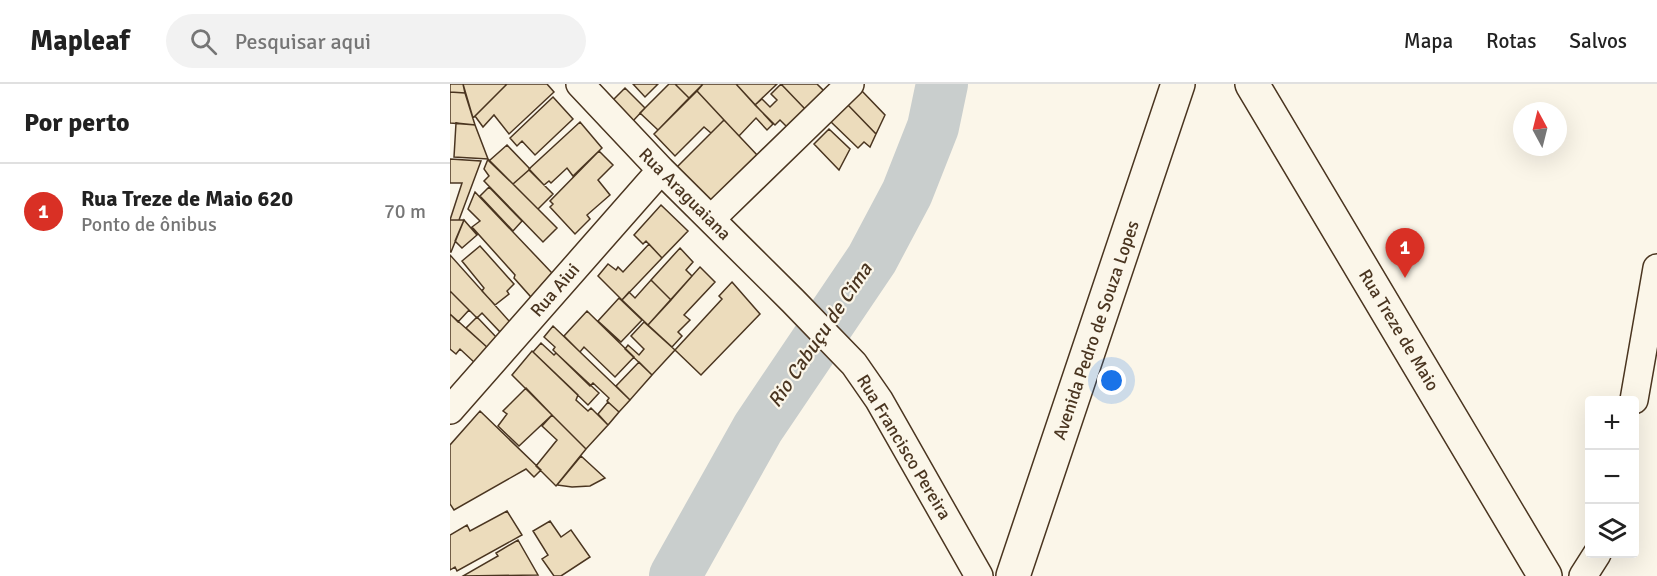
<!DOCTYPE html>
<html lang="pt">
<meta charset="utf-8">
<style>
body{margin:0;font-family:Signika,sans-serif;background:#f2f2f2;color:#222}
.controls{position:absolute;right:18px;bottom:18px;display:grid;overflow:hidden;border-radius:6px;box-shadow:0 6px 24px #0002}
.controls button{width:54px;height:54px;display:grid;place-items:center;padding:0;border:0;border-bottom:2px solid #e0e0e0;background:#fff;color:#222;font:30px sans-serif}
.compass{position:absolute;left:1063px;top:18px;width:54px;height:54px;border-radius:50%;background:#fff;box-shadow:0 6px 24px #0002;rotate:353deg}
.you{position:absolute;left:662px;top:297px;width:21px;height:21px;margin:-15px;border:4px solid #fff;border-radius:50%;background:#1a73e8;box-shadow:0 0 0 9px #1a73e833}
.badge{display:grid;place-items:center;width:39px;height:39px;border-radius:50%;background:#d93025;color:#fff;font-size:20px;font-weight:700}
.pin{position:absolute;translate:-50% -50px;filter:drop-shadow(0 2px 3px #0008)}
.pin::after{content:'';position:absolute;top:32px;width:21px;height:18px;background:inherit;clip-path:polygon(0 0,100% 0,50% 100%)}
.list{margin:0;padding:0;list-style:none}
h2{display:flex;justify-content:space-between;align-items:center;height:78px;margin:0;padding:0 24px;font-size:26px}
h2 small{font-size:20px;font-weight:400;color:#767676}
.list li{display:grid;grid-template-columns:39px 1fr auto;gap:18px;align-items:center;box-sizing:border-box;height:96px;padding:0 24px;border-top:2px solid #e0e0e0}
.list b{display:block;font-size:22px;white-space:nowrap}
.list p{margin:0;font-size:20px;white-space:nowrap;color:#767676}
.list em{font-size:20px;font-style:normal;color:#767676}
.icon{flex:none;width:33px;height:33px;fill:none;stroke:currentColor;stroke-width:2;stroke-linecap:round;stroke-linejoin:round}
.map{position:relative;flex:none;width:1207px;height:492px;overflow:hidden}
header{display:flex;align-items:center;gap:36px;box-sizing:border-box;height:84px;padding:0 30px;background:#fff;border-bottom:2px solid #e0e0e0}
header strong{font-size:28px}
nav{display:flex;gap:33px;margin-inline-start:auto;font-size:21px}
.search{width:420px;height:54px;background:#f2f2f2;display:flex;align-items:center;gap:15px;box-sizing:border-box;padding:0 21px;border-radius:33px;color:#767676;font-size:22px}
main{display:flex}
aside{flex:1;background:#fff}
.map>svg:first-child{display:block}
</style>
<header>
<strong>Mapleaf</strong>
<div class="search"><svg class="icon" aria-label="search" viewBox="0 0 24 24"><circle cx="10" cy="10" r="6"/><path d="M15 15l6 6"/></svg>Pesquisar aqui</div>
<nav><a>Mapa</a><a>Rotas</a><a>Salvos</a></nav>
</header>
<main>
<aside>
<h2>Por perto<small></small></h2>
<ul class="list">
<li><span class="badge">1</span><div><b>Rua Treze de Maio 620</b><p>Ponto de ônibus</p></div><em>70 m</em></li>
</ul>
</aside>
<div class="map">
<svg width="1207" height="492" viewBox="0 0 1207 492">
<rect width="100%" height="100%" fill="#fbf6e9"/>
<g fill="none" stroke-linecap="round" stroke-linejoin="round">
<path stroke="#c9cecd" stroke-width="52" d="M225,492L308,344L422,175L457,109L483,43L492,0"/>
</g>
<path fill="#ecdcbc" stroke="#4a3520" stroke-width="1.5" d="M0,0H13L15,9L0,8Z
M13,0H57L23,34Z
M57,0H97L104,8L59,50L44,31L33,43L25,32Z
M183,0H208L195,13Z
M219,0H225L239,14L208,46L190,29Z
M225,0H253L239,14Z
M253,0H286L323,40L317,46L306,34L289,52L247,7Z
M286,0H327L305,21Z
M331,0L355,25L337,43L330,36L325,41L305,21L312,15L320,23L327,16L321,10Z
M331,0H367L374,7L355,25Z
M175,4L195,24L183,37L163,16Z
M411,6L435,31L426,50L397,20Z
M247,7L274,36L261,49L254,43L225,72L204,50Z
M0,8L15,9L25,41L0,39Z
M103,13L123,35L85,71L72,57L67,62L60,54Z
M397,20L426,50L420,63L414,58L408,64L380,37Z
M274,36L308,72L260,119L227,83Z
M130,38L152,64L123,92L117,84L101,99L99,97L94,101L79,85Z
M6,39L25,41L38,75L4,73Z
M379,45L400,65L389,86L364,60Z
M57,61L80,85L63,100L39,77Z
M149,67L163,81L148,96L160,111L137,131L140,135L125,150L100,123L103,120L100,117Z
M0,75L31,77L9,136H0L12,99H0Z
M38,75L107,144L93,158L34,97L39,92L34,85Z
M79,86L103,110L88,125L63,100Z
M39,103L72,137L63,147L30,112Z
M25,108L102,189L81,213L64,194L65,191L22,143L30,137L18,125Z
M211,121L238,147L212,174L196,157L193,160L184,151Z
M0,136H14L1,168H0Z
M14,136L27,151L12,164L5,157Z
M199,160L212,174L172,216L148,192L158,180L166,186L168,183L173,188Z
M30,162L64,200L57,207L59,210L45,221L32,207L34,204L12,177Z
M230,164L243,178L236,186L242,192L221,216L201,196Z
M0,171L60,238L51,249L32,229L27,234L0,207Z
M250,183L265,198L234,231L240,236L228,248L232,252L222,263L198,241Z
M201,196L221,216L198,241L172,216L179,208L185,214Z
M282,198L310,230L251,291L225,266L272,215L269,212Z
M0,207L19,226L8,238L0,230Z
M169,214L192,236L171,258L148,237Z
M137,227L184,273L165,293L134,263L130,268L114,252Z
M0,230L38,264L25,279L10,265L6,270L0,265Z
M27,233L47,254L38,264L16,244Z
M194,238L225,266L202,291L175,265L178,261L189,271L194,265L181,252Z
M103,242L180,316L169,328L157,317L159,314L143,299L140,302L103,266L105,263L94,253Z
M91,259L104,271L106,269L149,309L138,321L83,268Z
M82,267L128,311L126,316L138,327L141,324L158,341L136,365L62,291Z
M189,278L202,291L180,316L166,302Z
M76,304L102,331L69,362L48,342L57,330L53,327Z
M158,318L169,328L158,341L148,330Z
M30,327L91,386L84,393L76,385L4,426L0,420V361Z
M102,331L136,365L106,402L86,382L107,356L92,342Z
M131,372L155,394L140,402L122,403L107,401Z
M57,427L72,451L7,487L5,483L0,486V451L17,441L20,447Z
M100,437L111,453L121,446L140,473L111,492H104L92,475L98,471L83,447Z
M68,456L88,491L13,492L48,472L46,469Z"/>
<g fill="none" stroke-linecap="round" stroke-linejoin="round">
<defs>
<path id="minor" d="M130,0L211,86L343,217L404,280L429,316L529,492
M261,135L400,0
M1184,316L1207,184
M0,326L211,86
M1133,492L1147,470"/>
<path id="tertiary" d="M802,0L1095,492"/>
<path id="secondary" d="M563,492L728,0"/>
</defs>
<use href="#minor" stroke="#4a3520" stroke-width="30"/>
<use href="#tertiary" stroke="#4a3520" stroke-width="36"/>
<use href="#secondary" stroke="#4a3520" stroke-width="36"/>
<use href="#minor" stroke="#fbf6e9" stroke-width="27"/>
<use href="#tertiary" stroke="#fbf6e9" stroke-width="33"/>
<use href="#secondary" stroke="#fbf6e9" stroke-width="33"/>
</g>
<g text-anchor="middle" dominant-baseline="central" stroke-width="4.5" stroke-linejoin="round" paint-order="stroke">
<g font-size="18" fill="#4a3520" stroke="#fbf6e9">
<text transform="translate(235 110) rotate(45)">Rua Araguaiana</text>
<text transform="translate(105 206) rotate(-49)">Rua Aiui</text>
<text transform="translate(646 246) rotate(-71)">Avenida Pedro de Souza Lopes</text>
<text transform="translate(949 246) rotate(59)">Rua Treze de Maio</text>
<text transform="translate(454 363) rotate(59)">Rua Francisco Pereira</text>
</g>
<g font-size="20" font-style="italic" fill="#4a3520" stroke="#fbf6e9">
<text transform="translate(370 251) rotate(-56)">Rio Cabuçu de Cima</text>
</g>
</g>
</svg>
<div class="controls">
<button>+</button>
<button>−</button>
<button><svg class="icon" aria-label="layers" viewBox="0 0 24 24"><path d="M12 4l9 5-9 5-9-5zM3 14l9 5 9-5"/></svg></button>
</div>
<svg class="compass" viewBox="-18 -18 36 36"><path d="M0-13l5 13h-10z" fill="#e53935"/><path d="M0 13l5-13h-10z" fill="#767676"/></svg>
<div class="you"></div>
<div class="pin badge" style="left:955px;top:194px">1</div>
</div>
</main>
